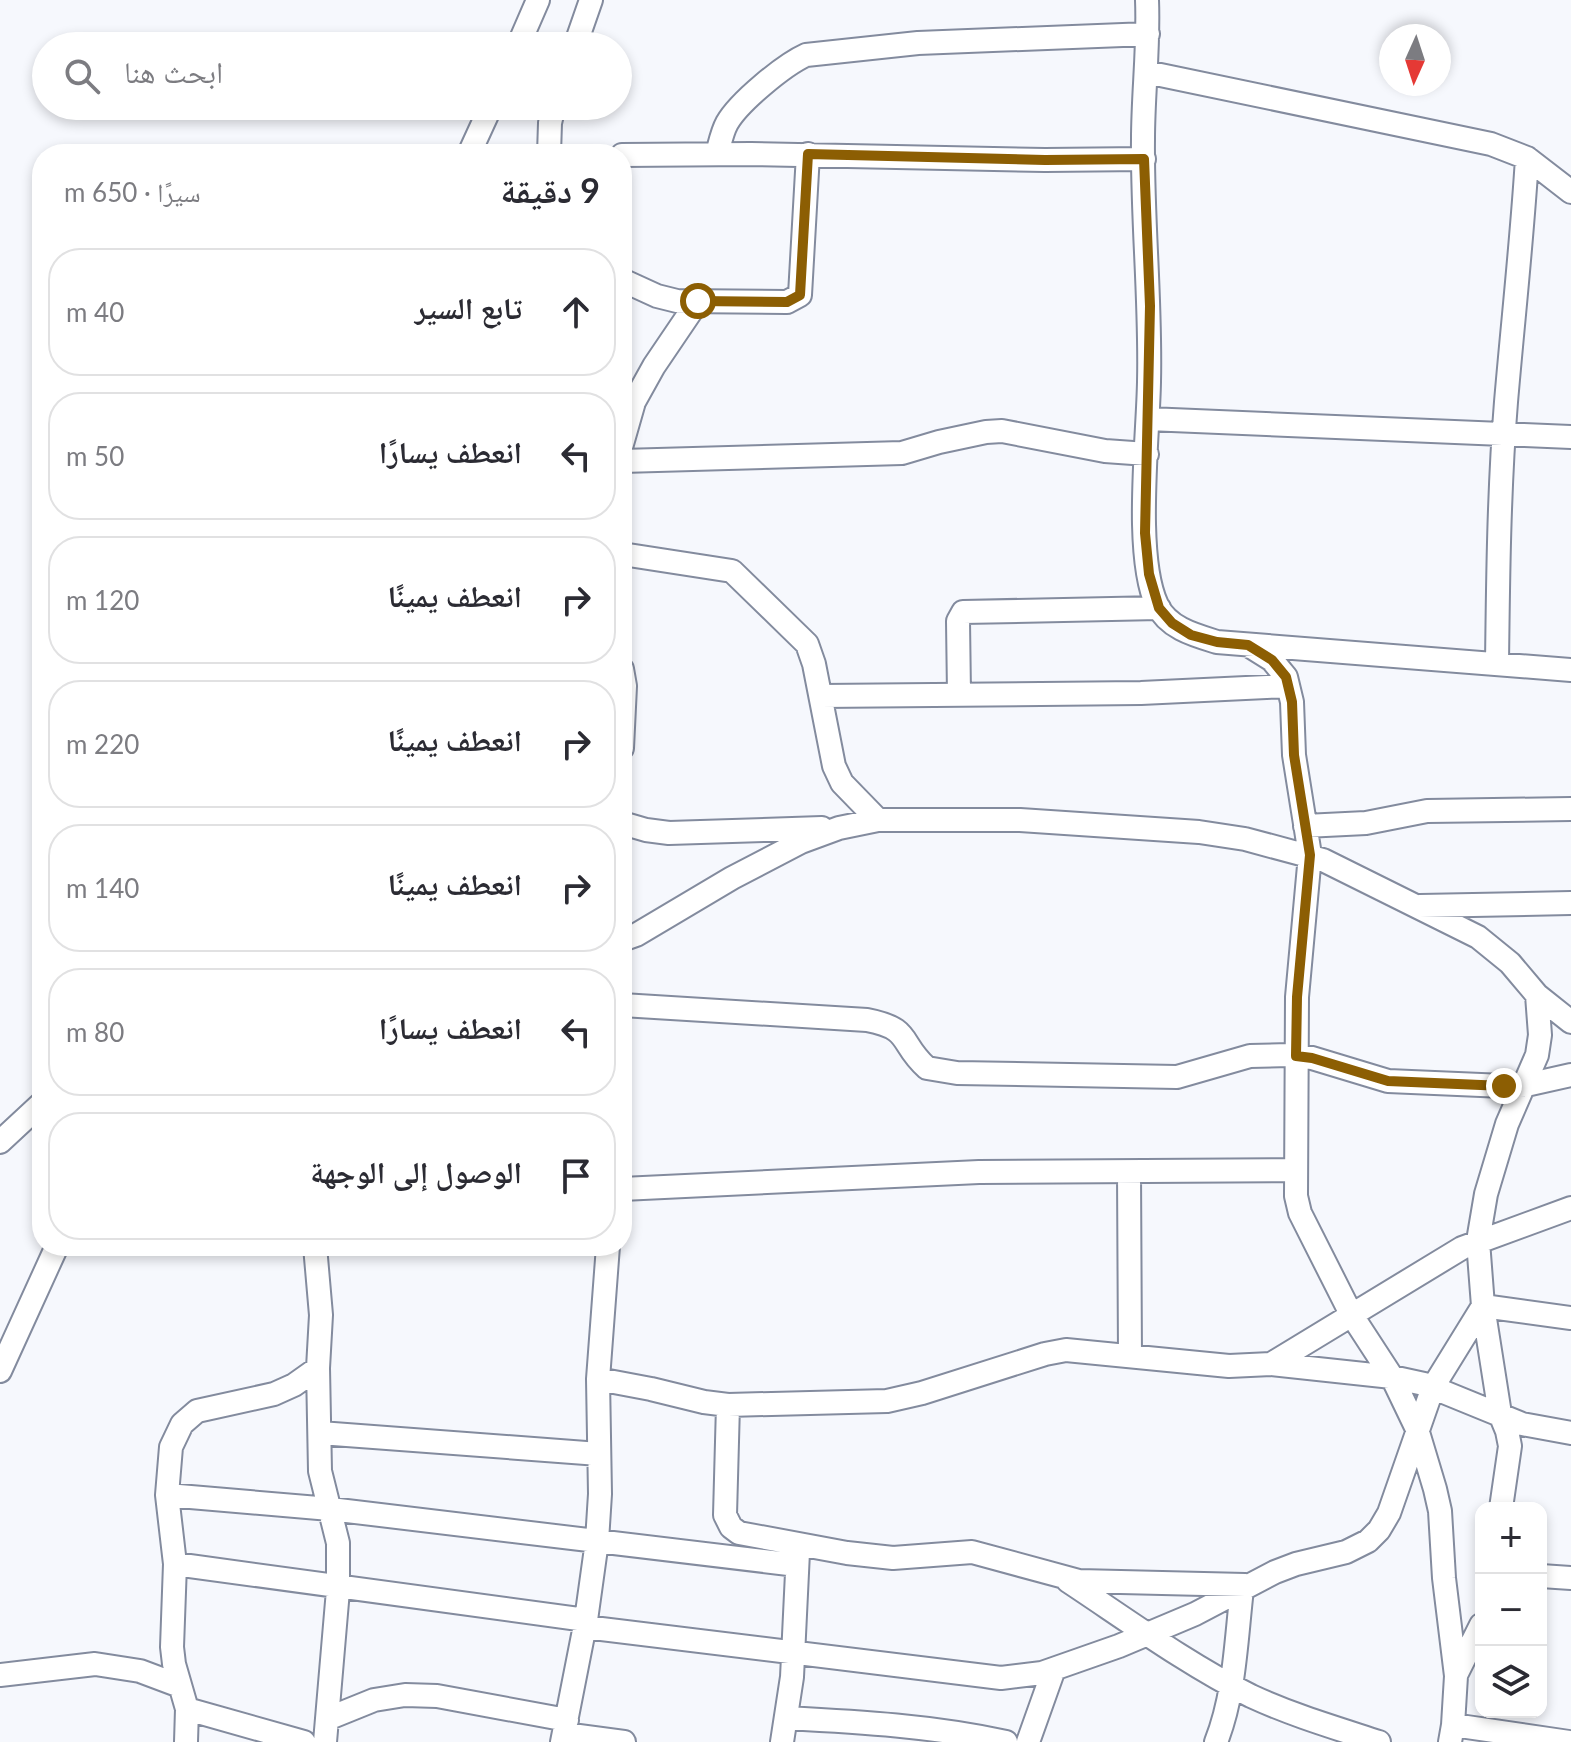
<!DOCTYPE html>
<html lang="ar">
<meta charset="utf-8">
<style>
body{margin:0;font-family:Lato,"Noto Naskh Arabic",sans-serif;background:#f2f2f3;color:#2b2b33;direction:rtl}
.controls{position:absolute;right:24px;bottom:24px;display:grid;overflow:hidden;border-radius:16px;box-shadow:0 4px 12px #0003}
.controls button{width:72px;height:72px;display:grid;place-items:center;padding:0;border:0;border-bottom:2px solid #e1e1e2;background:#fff;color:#2b2b33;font:40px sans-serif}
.compass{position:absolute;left:1379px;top:24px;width:72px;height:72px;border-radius:50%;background:#fff;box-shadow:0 4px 12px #0003;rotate:183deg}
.stop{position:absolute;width:24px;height:24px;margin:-18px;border:6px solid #8c5e03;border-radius:50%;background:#fff}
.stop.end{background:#8c5e03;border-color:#fff;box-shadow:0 2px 8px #0008}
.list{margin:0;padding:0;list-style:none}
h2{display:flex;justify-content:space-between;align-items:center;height:104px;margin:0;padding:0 32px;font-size:34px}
h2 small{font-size:26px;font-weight:400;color:#7c7c81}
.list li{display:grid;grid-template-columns:52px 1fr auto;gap:24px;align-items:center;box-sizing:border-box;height:128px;margin:0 16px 16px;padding:0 16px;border:2px solid #e1e1e2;border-radius:32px}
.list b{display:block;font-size:30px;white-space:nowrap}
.list em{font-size:26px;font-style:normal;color:#7c7c81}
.icon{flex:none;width:44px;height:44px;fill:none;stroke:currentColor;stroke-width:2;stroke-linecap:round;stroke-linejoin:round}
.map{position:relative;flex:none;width:1571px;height:1742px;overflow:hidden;direction:ltr}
.search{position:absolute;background:#fff;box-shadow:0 4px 12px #0003;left:32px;top:32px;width:600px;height:88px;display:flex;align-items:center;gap:20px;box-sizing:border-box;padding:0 28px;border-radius:44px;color:#7c7c81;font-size:30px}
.panel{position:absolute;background:#fff;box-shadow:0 4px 12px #0003;left:32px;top:144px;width:600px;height:1112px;border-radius:32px;direction:rtl}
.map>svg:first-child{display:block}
</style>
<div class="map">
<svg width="1571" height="1742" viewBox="0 0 1571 1742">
<rect width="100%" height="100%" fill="#f6f8fd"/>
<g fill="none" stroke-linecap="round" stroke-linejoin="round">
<defs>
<path id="minor" d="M1147,0C1149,47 1143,93 1143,139C1142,220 1151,301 1149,382C1148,439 1134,556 1157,605C1168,628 1194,635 1217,642L1571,670
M518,46L538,0
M575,46L591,0
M1146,72L1491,144L1527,158L1571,192
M469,154L491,106
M549,154L550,123L554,106
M717,154C720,143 722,132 727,123C739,102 784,65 806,55L918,43L1148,34
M622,155L751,154L1045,160L1144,159
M622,280L657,296L677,301L787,302L800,295L808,154
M1148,419L1571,437
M622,444L634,402L654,366L698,301
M622,461L902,453L939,442L986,432L1002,431L1105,451L1147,454
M622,554L732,571L807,644L814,664L834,766L842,783L878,820
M1248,645L1272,660L1286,677L1292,702L1294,755L1310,855L1297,997L1296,1196L1300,1213L1351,1314L1392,1377L1417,1429L1435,1489L1440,1511L1444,1578L1456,1676L1453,1725L1450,1742
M1497,664C1498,577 1499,489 1506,402C1513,320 1522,240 1527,158
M622,669L625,686L622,748
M959,694L958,621L963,612L1159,608
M821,696L1141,693L1288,686
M622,823L646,830L669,833L822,828
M1305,826L1366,823L1427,811L1571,809
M1420,906L1571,903
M622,940L636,935L732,878L801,842L839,828L878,820H1020L1199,832L1245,839L1323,860L1478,937L1510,963L1537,995L1571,1022
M622,1005L867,1020C913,1029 898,1042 927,1068L957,1073L1177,1077L1250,1056L1290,1055L1312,1058L1388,1081L1504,1086L1526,1085L1571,1075
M0,1142L42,1103
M1129,1172L1130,1356
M622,1189L979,1172L1294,1170
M315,1246L321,1315L318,1368L320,1471L338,1543V1590L325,1742
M1271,1364L1392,1377L1424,1384L1522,1424L1571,1433
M0,1371L57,1246
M598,1379L651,1389L704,1402L728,1405L887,1401L922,1393L1045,1354L1066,1350L1229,1366L1271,1364L1462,1248L1571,1208
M728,1405L725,1515L731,1527L739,1533L847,1553L893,1558L972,1552L1079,1581L1245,1585
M320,1433L599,1454
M167,1495L330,1509L797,1565
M1501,1508L1510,1446L1507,1431L1500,1414L1483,1306L1478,1241L1486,1194L1507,1124L1537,1055L1540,1035L1537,995
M175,1564L586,1620
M1541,1576L1571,1578
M1068,1581C1127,1620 1187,1664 1251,1696C1292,1715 1336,1728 1379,1742
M585,1627L1001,1678L1042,1673L1119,1646L1195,1614L1275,1572L1296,1564L1346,1552L1368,1541L1379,1530L1389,1513L1433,1387L1483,1306L1571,1318
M0,1675L95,1664L140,1671L180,1686
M1456,1675L1481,1625
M187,1709L304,1742
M786,1718C861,1722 932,1726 1006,1742
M327,1719L374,1700L405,1695L437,1696L567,1720
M1453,1725L1569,1742
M564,1734L624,1742
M186,1742L187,1709L174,1664L172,1647L175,1564L167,1495L171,1447L182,1424L197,1411L274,1394L294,1385L318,1368
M562,1742L586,1620L597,1541L600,1494L598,1379L608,1246
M782,1742L792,1677L798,1552
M1028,1742L1054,1669
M1216,1742C1235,1694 1236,1640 1242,1589"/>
</defs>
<use href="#minor" stroke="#838b9e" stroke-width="26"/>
<use href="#minor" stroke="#fff" stroke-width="22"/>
</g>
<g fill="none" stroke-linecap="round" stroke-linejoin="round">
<path stroke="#8c5e03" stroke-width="10" d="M698,301L787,302L800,295L808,154L1045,160L1144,159L1150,306L1145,533L1149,574L1159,608L1172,623L1191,635L1217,642L1248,645L1272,660L1286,677L1292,702L1294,755L1310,855L1297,997L1296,1056L1312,1058L1388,1081L1504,1086"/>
</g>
</svg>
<div class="controls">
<button>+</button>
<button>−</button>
<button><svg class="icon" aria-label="layers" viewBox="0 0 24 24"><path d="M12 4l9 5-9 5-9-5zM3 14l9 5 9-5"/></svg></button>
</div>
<svg class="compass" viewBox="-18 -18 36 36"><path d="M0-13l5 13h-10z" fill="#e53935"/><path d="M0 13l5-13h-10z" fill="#7c7c81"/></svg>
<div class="stop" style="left:698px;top:301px"></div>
<div class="stop end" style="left:1504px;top:1086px"></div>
<div class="search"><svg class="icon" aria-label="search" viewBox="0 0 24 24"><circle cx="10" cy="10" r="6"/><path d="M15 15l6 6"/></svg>ابحث هنا</div>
<section class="panel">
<h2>9 دقيقة<small>سيرًا · 650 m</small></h2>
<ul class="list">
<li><svg class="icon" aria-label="ahead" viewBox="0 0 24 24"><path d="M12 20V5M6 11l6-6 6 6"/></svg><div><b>تابع السير</b></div><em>40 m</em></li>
<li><svg class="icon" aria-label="left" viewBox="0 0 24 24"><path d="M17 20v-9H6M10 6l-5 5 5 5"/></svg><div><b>انعطف يسارًا</b></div><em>50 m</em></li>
<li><svg class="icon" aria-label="right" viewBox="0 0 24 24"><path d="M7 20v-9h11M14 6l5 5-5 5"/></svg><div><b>انعطف يمينًا</b></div><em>120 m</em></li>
<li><svg class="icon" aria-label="right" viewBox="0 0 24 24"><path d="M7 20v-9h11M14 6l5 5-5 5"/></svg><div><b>انعطف يمينًا</b></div><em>220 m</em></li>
<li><svg class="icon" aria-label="right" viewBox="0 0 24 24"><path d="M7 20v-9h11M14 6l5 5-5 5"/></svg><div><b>انعطف يمينًا</b></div><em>140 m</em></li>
<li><svg class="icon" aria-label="left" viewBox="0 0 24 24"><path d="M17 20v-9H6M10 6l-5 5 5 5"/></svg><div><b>انعطف يسارًا</b></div><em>80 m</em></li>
<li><svg class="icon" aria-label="arrive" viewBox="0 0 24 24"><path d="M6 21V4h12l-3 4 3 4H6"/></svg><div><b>الوصول إلى الوجهة</b></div></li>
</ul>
</section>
</div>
